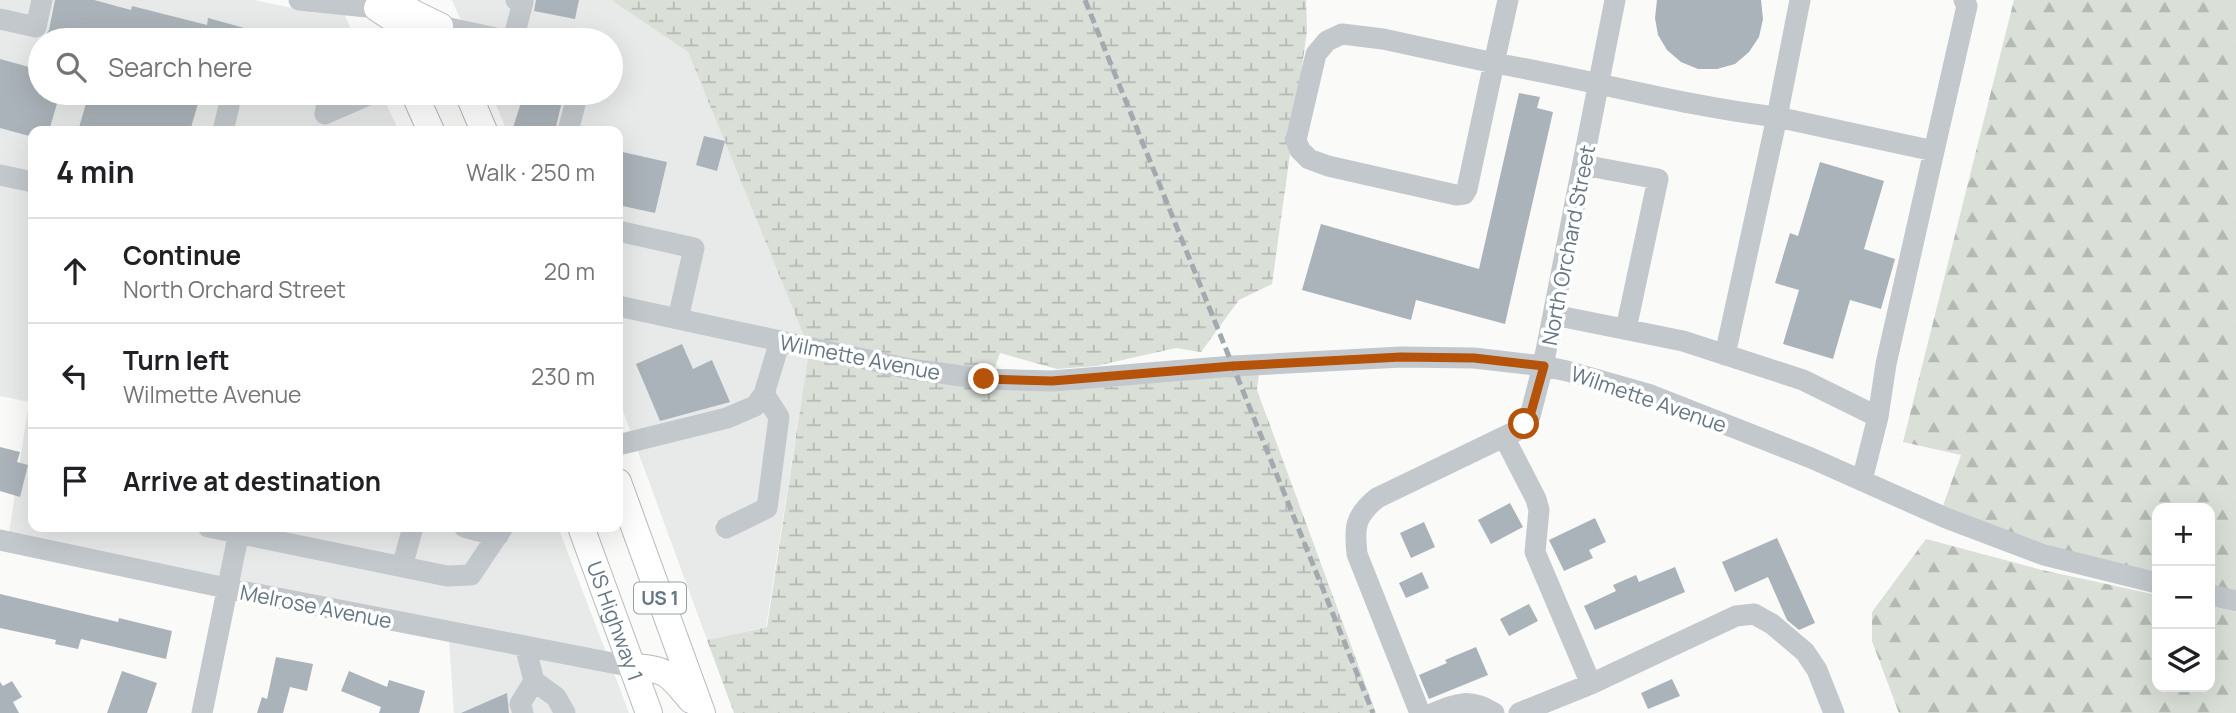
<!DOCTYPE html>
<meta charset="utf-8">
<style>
body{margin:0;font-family:Manrope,sans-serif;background:#f6f6f6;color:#202124}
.controls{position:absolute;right:21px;bottom:21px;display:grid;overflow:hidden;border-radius:14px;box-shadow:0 7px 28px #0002}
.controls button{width:63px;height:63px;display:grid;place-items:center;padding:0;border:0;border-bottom:2px solid #e0e0e0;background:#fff;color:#202124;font:35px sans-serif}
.stop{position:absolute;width:21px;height:21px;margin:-16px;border:5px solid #b45309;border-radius:50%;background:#fff}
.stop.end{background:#b45309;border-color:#fff;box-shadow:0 2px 7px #0008}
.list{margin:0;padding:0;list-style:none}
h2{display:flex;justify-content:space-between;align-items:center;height:91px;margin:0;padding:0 28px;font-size:30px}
h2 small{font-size:23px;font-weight:400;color:#757577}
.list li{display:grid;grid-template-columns:46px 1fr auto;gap:21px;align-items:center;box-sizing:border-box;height:105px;padding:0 28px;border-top:2px solid #e0e0e0}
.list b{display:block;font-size:26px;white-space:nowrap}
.list p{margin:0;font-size:23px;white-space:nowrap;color:#757577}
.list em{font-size:23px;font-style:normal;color:#757577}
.icon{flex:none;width:38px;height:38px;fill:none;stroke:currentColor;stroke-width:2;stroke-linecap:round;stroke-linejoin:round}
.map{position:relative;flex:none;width:2236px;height:713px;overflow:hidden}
.search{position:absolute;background:#fff;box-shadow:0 7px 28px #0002;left:28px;top:28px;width:595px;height:77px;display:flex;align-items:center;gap:18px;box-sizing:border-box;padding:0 24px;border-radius:38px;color:#757577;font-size:26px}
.panel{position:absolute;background:#fff;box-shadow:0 7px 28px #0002;left:28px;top:126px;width:595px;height:406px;border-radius:14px}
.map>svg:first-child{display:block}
</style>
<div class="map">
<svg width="2236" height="713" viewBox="0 0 2236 713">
<defs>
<pattern id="forest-firs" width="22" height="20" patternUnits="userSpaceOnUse" patternTransform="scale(1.75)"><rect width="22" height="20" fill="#dadfd7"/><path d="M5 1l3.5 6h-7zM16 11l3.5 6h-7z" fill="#b4b9b4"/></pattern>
<pattern id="wetland-marsh" width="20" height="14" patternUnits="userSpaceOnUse" patternTransform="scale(1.75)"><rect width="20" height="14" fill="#dadfd7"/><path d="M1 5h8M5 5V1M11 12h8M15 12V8" fill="none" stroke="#b4b9b4"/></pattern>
</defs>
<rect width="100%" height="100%" fill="#fafaf8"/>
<path fill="#e8e9e9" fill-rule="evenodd" d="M0,0H254L302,10L344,14L356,40H40V93H381L399,131H33V172L0,165Z
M452,0H611L688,52L804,336L618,296V131H507L491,93H611V40H549L461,21Z
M0,184L33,191V527H231L220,577L9,533L29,402L0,396Z
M618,315L808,357L766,627L707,640L618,397ZM770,420V517L721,539L715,523L759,502Z
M249,527H558L606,652L237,581Z
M449,641L614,673L629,713H454Z"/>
<path fill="url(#forest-firs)" d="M2014,0H2236V591L2210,585V508H2157V573L2048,547L1943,506L1961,455L1903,442Z
M1926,539L2042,570L2157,595V687H2210V606L2236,612V713H1899L1872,641V612Z"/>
<path fill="url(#wetland-marsh)" d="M611,0H1306L1307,31L1272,284L1239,300L1201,352L1176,348L1096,366L1057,369L1000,353L994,370L913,360L804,336L688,52Z
M808,357L907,378L1259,374L1257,390L1376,713H734L707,640L767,627Z"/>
<path fill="#aab3b9" d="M55,0H94L131,10L132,6L207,25L208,18L273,36L272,40H42L49,30Z
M536,0H579L575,19L534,11Z
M1657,0H1761L1763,19L1759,37L1749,52L1735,64L1717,69H1698L1681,62L1667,50L1658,35L1655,18Z
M0,59L40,70V93H60L49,131H33V137L0,128Z
M89,93H201L190,131H78Z
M524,93H535L562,101L555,131H512Z
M1519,93L1540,97L1537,108L1553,112L1505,324L1416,300L1411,320L1302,290L1321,224L1479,269Z
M704,136L725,141L717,171L696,165Z
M618,151L667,162L655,213L618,205Z
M1820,162L1884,181L1864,249L1895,259L1881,309L1850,300L1833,359L1783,344L1799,290L1775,283L1790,233L1798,236Z
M682,344L693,369L712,360L730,402L660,421L636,364Z
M0,447L20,452L17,462L28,465L20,497L0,491Z
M1510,503L1523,527L1491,544L1478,520Z
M1595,518L1606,542L1589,550L1593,558L1564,571L1549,540Z
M1424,522L1435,547L1411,558L1400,533Z
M1777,538L1815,623L1799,630L1787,620L1768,577L1735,592L1722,562Z
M1675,567L1685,592L1595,630L1584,606L1616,591L1613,585L1636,575L1639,582Z
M1422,572L1429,588L1406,598L1399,583Z
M0,594L118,622L119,618L172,631L166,659L81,639L78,649L55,644L56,640L0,628Z
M1529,604L1538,621L1509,636L1500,619Z
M1476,647L1488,675L1429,699L1419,675L1447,663L1445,660Z
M276,657L313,664L307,691L290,687L283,713H257L262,697L267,699Z
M122,671L157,683L147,713H107Z
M349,671L387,687L389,680L425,691L419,713H379L381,707L341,691Z
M1672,679L1680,696L1648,709L1641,693Z
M12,681L22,697L13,702L19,713H0V682L3,686Z
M507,693L509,713H461Z"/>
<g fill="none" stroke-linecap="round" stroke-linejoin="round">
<defs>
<g id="major">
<path d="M397,0L413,13L440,26"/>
<path d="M377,8L403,25L421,40"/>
<path d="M414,93L431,131"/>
<path d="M468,93L484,131"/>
<path d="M618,482L702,713"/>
<path id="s1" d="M581,527L649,713"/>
<path d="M633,667C668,669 669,674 691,700"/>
</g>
</defs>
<use href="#major" stroke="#b5babe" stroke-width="28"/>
<path stroke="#c3c8cc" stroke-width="21" d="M299,0L377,8
M1508,0L1494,63C1589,79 1682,106 1777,117L1800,0
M0,19L36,27L42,0
M440,26L505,40
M1342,34L1383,39L1494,63L1467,189L1464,194L1456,195L1328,166L1309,159L1300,150L1296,140L1316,54L1327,41Z
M513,40L523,2L516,0
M329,93L325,114L373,93
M223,131L229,106
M568,131L578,93
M1934,151L1967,6L1964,0
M1583,165L1658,179L1626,329
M0,175L33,182
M618,231L694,248L678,319
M618,306L910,369L984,379L1052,381L1233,366L1401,357L1474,358L1543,366L1567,371L1648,394L1811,458L1946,518L2044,555L2157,583
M1554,315L1683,341L1803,380L1878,417L1862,480
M1725,355L1777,117L1934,151L1886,364L1878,417
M1504,437L1536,499L1539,510L1535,552L1591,684
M618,445L727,418L755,406L764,394L780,341
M208,527L447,576L471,575L503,527
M464,527L498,536
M726,528L767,508L779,417L764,394
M0,540L226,588L633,667
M402,567L413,527
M2210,595L2236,601
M525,646L534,681L556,697L565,713
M202,713L240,527
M523,713L520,704L534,681
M1420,713L1357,554C1354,527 1355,516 1377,498L1516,431L1530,416L1543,366L1615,0
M1434,713C1458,703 1470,698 1494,713
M1519,713L1591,684L1736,616L1754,614L1772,624L1805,652L1817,670L1834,713"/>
<use href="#major" stroke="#fff" stroke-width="26"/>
<path stroke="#a2aab0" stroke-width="5" stroke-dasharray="10 5" stroke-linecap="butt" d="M1085,0L1373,713"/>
</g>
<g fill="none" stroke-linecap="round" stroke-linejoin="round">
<path stroke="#b45309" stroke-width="9" d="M984,379L1052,381L1233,366L1401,357L1474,358L1544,366L1530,416L1524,424"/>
</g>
<g text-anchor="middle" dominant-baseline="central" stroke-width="7" stroke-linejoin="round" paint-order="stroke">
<rect fill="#fff" stroke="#939fa8" stroke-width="2" x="634" y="582.5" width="52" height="31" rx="5"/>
<g font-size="19" font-weight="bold" fill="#657683">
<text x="660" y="598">US 1</text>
</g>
<g font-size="21" fill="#657683" stroke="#fff">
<text transform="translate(1568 245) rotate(-79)">North Orchard Street</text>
<text transform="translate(860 357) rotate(11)">Wilmette Avenue</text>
<text transform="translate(1649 399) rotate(19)">Wilmette Avenue</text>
<text transform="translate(316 606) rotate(11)">Melrose Avenue</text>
<text stroke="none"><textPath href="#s1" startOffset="100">US Highway 1</textPath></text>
</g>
</g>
</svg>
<div class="controls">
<button>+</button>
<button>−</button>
<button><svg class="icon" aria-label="layers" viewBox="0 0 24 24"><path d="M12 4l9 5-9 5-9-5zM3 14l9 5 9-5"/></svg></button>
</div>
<div class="stop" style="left:1524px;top:424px"></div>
<div class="stop end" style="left:984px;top:379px"></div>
<div class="search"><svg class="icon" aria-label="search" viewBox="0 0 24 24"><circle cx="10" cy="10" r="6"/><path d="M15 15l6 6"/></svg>Search here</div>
<section class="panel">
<h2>4 min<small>Walk · 250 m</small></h2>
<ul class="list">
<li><svg class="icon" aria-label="ahead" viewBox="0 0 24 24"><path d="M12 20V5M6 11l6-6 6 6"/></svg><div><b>Continue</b><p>North Orchard Street</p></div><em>20 m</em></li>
<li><svg class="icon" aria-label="left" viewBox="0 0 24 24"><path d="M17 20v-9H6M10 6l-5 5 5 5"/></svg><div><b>Turn left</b><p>Wilmette Avenue</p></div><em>230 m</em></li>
<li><svg class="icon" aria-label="arrive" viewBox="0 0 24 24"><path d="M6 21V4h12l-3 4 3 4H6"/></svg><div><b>Arrive at destination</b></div></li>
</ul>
</section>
</div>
